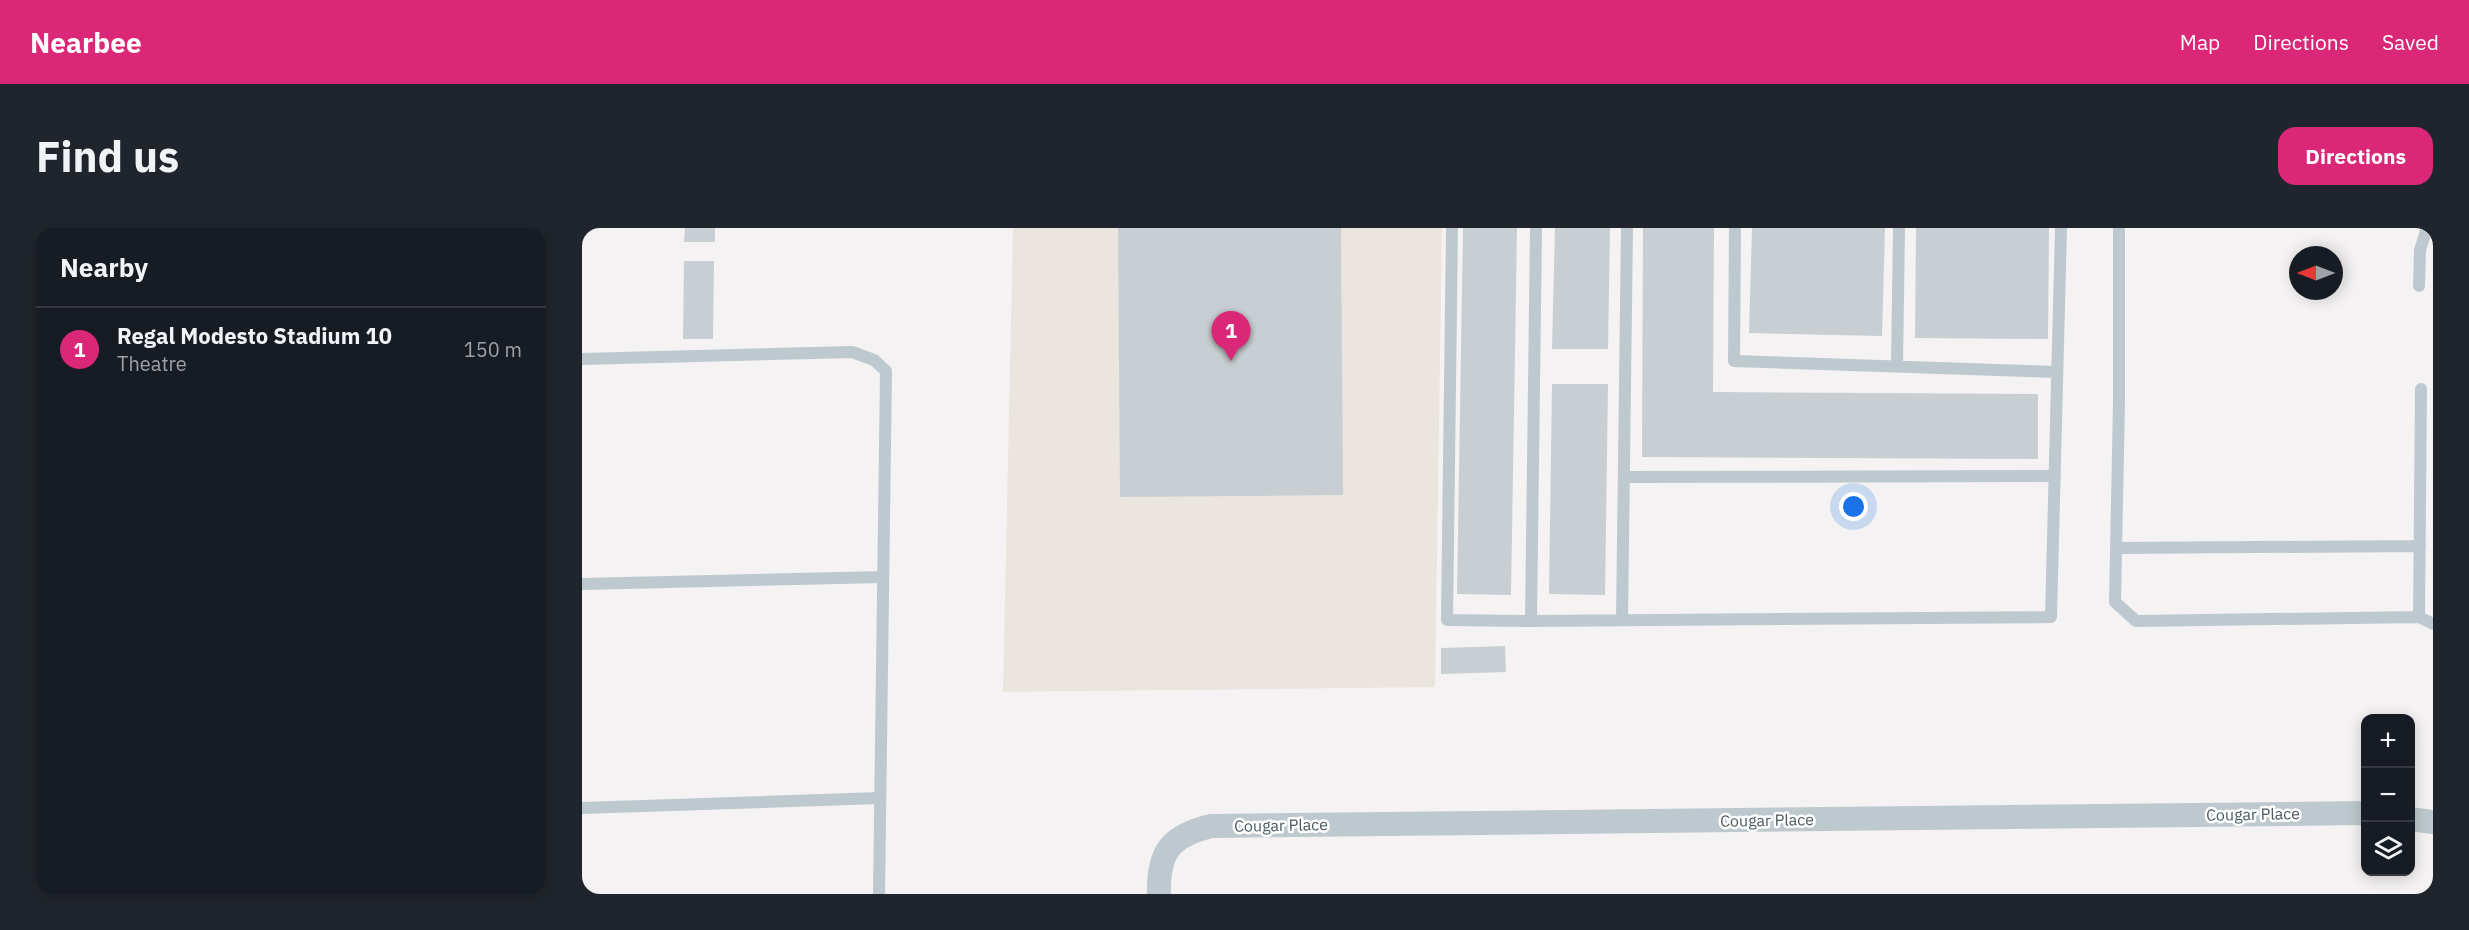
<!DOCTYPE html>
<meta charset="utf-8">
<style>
body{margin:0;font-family:"IBM Plex Sans",sans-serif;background:#20242c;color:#f1f3f6}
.controls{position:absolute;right:18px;bottom:18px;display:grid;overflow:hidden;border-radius:12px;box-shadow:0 3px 15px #0003}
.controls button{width:54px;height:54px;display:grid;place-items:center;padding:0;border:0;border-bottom:2px solid #363941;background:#171b24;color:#f1f3f6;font:30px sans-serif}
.compass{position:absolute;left:1707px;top:18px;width:54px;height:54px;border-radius:50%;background:#171b24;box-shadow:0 3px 15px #0003;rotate:270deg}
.you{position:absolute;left:1272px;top:279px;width:21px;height:21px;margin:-15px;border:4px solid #fff;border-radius:50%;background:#1a73e8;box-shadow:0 0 0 9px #1a73e833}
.badge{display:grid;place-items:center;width:39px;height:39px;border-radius:50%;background:#db2777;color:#fff;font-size:20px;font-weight:700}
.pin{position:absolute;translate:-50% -50px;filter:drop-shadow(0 2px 3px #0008)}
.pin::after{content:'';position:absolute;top:32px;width:21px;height:18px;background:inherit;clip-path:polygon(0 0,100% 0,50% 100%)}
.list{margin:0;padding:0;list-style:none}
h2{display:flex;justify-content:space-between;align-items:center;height:78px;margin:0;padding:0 24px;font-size:26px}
h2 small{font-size:20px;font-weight:400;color:#9ea1a6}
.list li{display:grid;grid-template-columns:39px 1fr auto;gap:18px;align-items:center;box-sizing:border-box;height:84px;padding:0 24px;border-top:2px solid #363941}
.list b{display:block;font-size:22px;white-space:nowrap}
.list p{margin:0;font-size:20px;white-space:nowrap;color:#9ea1a6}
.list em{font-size:20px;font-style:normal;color:#9ea1a6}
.icon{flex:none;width:33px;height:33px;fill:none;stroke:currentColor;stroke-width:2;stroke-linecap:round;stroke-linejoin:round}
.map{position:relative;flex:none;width:1851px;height:666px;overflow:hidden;border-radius:18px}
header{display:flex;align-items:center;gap:36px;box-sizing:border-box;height:84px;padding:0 30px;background:#db2777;color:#fff}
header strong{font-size:28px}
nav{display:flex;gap:33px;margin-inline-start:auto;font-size:21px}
.intro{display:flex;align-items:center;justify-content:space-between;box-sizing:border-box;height:144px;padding:0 36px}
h1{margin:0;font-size:42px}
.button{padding:15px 27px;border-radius:18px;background:#db2777;color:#fff;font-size:21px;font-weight:700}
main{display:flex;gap:36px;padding:0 36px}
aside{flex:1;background:#171b24;border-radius:18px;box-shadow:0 3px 15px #0003}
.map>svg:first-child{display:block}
</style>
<header>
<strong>Nearbee</strong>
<nav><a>Map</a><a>Directions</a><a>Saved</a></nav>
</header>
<div class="intro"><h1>Find us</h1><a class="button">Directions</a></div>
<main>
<aside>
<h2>Nearby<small></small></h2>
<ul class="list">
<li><span class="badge">1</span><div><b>Regal Modesto Stadium 10</b><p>Theatre</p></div><em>150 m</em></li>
</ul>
</aside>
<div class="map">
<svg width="1851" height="666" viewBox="0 0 1851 666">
<rect width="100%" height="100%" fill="#f4f2f2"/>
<path fill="#ebe5df" d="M431,0H860L853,459L421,464Z"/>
<path fill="#c8ced1" d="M103,0H133V14H102Z
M536,0H759L761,267L538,269Z
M881,0H935L929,367L875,366Z
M973,0H1028L1026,121H970Z
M1061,0H1132L1131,164L1456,166V231L1060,229Z
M1170,0H1303L1300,108L1167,105Z
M1334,0H1467L1466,111L1333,110Z
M102,33H132L131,111H101Z
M970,156H1026L1023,367L967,366Z
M923,418L924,444L859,446V420Z"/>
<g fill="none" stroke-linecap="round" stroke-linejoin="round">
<path stroke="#bdc9ce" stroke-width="12" d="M870,0L865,392L949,393L954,0
M1153,0L1152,133L1475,144
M1537,0V174L1533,374L1554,393L1837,389L1851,396
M1837,58L1838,22L1845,0
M0,131L270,124L292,132L304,143L297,666
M1315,138L1317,0
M1042,249L1473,248
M1534,320L1838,318
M0,356L301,349
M1837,389L1839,161
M1040,392L1045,0
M949,393L1469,389L1479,0
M0,580L298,570"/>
<path stroke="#bdc9ce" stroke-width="24" d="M1828,591L1851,594
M577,666C576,624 588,608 629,598L1784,585"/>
</g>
<g text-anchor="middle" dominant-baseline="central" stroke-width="5" stroke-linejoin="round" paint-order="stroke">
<g font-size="16" fill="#495960" stroke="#fff">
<text transform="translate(1671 586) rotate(-1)">Cougar Place</text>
<text transform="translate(1185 592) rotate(-1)">Cougar Place</text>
<text transform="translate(699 597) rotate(-1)">Cougar Place</text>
</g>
</g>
</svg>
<div class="controls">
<button>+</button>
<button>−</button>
<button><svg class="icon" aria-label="layers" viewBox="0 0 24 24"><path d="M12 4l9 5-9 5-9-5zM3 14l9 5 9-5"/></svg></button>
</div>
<svg class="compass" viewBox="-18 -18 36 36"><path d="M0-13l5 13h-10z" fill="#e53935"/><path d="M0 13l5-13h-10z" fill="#9ea1a6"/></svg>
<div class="you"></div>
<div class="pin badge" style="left:649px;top:133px">1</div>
</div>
</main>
